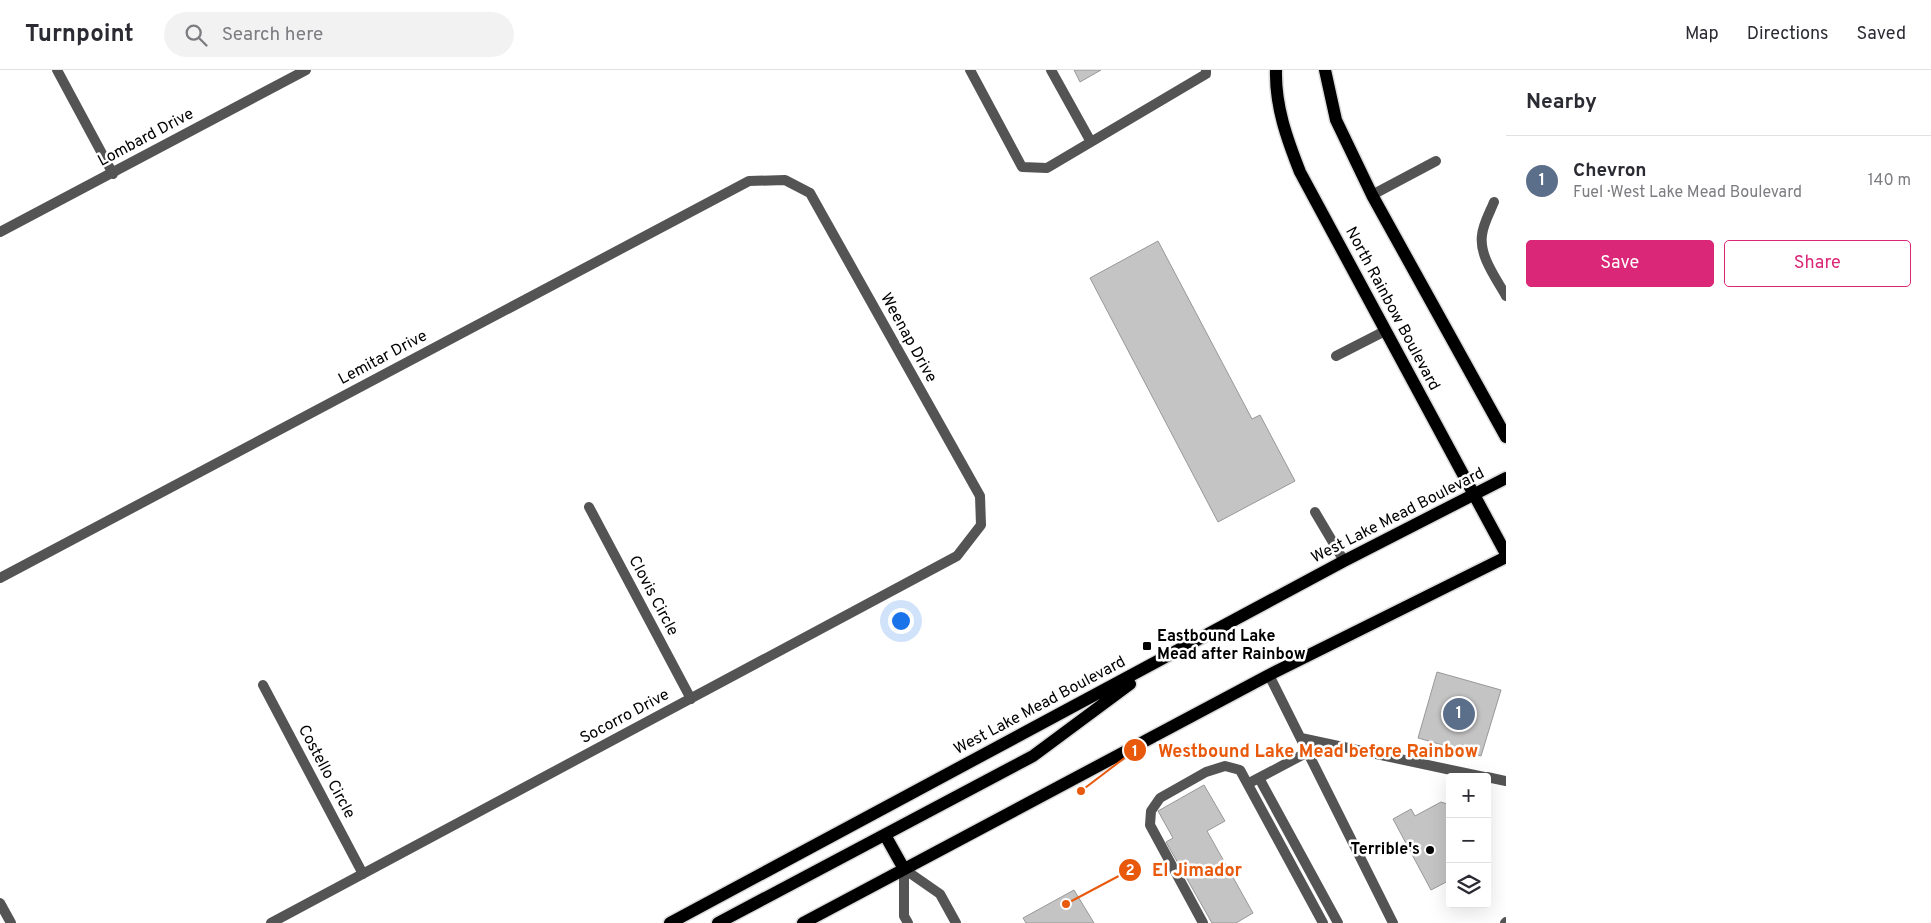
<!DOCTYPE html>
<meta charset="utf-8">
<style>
body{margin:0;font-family:Overpass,sans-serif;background:#f2f2f3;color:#2b2b33}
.controls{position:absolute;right:15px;bottom:15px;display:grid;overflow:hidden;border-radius:5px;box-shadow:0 5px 20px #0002}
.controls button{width:45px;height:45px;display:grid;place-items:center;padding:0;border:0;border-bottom:1px solid #e1e1e2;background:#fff;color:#2b2b33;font:25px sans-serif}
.you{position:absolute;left:900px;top:550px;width:18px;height:18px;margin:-12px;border:4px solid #fff;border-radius:50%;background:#1a73e8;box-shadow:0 0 0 8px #1a73e833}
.badge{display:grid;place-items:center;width:32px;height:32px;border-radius:50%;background:#db2777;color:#fff;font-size:16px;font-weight:700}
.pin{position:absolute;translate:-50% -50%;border:2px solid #fff;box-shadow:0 1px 5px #0006}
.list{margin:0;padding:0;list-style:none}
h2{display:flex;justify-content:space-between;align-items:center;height:65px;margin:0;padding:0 20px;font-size:21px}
h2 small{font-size:16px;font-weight:400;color:#7c7c81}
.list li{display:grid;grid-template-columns:32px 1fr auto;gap:15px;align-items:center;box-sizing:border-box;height:90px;padding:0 20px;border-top:1px solid #e1e1e2}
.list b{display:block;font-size:19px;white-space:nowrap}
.list p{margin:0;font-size:16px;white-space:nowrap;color:#7c7c81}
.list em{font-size:16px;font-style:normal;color:#7c7c81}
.actions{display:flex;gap:10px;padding:15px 20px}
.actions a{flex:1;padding:11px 0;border:1px solid #db2777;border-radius:5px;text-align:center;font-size:18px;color:#db2777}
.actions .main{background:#db2777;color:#fff}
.icon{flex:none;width:28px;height:28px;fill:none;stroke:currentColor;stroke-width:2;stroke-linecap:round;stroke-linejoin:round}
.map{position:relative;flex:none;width:1506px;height:853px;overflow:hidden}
header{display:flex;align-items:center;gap:30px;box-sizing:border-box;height:70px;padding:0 25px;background:#fff;border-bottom:1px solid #e1e1e2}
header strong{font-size:24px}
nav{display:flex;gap:28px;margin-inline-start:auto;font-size:18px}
.search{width:350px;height:45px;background:#f2f2f3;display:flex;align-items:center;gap:12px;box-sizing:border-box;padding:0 18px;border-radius:28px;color:#7c7c81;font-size:19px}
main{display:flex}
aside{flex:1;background:#fff}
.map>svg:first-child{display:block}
</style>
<header>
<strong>Turnpoint</strong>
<div class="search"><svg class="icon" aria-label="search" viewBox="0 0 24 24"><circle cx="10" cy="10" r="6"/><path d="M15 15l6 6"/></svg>Search here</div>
<nav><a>Map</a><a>Directions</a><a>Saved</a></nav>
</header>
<main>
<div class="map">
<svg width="1506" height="853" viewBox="0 0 1506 853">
<rect width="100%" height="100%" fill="#fff"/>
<path fill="#c4c4c4" stroke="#989898" d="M1074,0H1101L1080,12Z
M1158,171L1252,349L1260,345L1295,411L1218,452L1090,208Z
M1437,602L1501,620L1481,686L1418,668Z
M1204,715L1225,751L1207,761L1253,843L1236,853H1212L1166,772L1173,768L1158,741Z
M1441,732L1450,735V810L1431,820L1393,749L1411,739L1415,746Z
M1074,820L1094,853H1026L1023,848Z"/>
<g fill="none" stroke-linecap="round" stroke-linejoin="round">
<defs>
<path id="primary" d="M1276,0C1275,36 1287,69 1300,102L1506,484
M1325,0L1336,50L1372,125L1506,367
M885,765L904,799
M670,853L1344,491L1506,408
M718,853L1033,686L1130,614
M803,853L1269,605L1506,487"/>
</defs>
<use href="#primary" stroke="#dbdbdb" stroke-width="15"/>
<path stroke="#545454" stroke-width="10" d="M970,0L1022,97L1047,98L1206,4V0
M1051,0L1091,72
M1372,125L1436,91
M1494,132C1490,142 1483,154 1482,165C1479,186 1496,208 1506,226
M1336,286L1385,261
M1315,442L1344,491
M1269,605L1393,853
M1301,668L1484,707
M1487,707L1506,711
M1259,708L1338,853
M1253,711L1308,682
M904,799L940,824L956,853
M904,799V846L908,853
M1203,853L1150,755L1151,741L1160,728L1206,702L1225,696L1240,700L1323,853
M1505,853L1506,852"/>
<path stroke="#545454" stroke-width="10" d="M57,0L113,104
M0,162L306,0
M589,437L691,629
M0,508L749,111L785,110L810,123L980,426L981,455L957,486L271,853
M263,615L363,804
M0,833L11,853"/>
<use href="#primary" stroke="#000" stroke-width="12"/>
</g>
<g fill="#000" stroke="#fff" stroke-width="2">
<rect x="1142" y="571" width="10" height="10" rx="2.5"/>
<circle cx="1430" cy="780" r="5"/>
</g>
<g text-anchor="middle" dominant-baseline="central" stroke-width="5" stroke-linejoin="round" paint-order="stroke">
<g font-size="16" fill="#000" stroke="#fff">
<text transform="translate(146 68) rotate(-28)">Lombard Drive</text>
<text transform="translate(1392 239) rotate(62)">North Rainbow Boulevard</text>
<text transform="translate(908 268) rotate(61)">Weenap Drive</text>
<text transform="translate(383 288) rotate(-28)">Lemitar Drive</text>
<text transform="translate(1398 446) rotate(-27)">West Lake Mead Boulevard</text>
<text transform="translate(653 526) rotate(62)">Clovis Circle</text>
<text transform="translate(1040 636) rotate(-28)">West Lake Mead Boulevard</text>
<text transform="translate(625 647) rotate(-28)">Socorro Drive</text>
<text transform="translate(326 702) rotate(62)">Costello Circle</text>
</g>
<g font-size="16" font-weight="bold" fill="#000" stroke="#fff" text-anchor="start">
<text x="1157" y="567">Eastbound Lake<tspan x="1157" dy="18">Mead after Rainbow</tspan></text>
<text x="1420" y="780" text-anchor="end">Terrible's</text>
</g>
</g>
<path fill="none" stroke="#e8590c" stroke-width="2" d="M1081 721L1135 680M1066 834L1130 800"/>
<g fill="#e8590c" stroke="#fff" stroke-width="2">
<circle cx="1081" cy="721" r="5"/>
<circle cx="1066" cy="834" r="5"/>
<circle cx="1135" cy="680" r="12"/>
<circle cx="1130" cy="800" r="12"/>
</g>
<g font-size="15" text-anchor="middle" font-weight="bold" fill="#fff">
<text x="1135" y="686">1</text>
<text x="1130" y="805">2</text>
</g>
<g font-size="18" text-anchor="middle" font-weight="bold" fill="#e8590c" stroke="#fff" stroke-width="5" stroke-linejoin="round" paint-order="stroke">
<text x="1318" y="687">Westbound Lake Mead before Rainbow</text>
<text x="1197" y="806">El Jimador</text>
</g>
</svg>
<div class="controls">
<button>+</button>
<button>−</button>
<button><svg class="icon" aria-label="layers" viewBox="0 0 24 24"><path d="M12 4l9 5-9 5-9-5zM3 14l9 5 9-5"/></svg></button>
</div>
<div class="you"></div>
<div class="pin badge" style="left:1459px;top:644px;background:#5c6f8a">1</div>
</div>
<aside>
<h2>Nearby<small></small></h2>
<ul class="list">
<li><span class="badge" style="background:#5c6f8a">1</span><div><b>Chevron</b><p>Fuel · West Lake Mead Boulevard</p></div><em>140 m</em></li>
</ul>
<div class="actions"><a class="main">Save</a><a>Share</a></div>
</aside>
</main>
